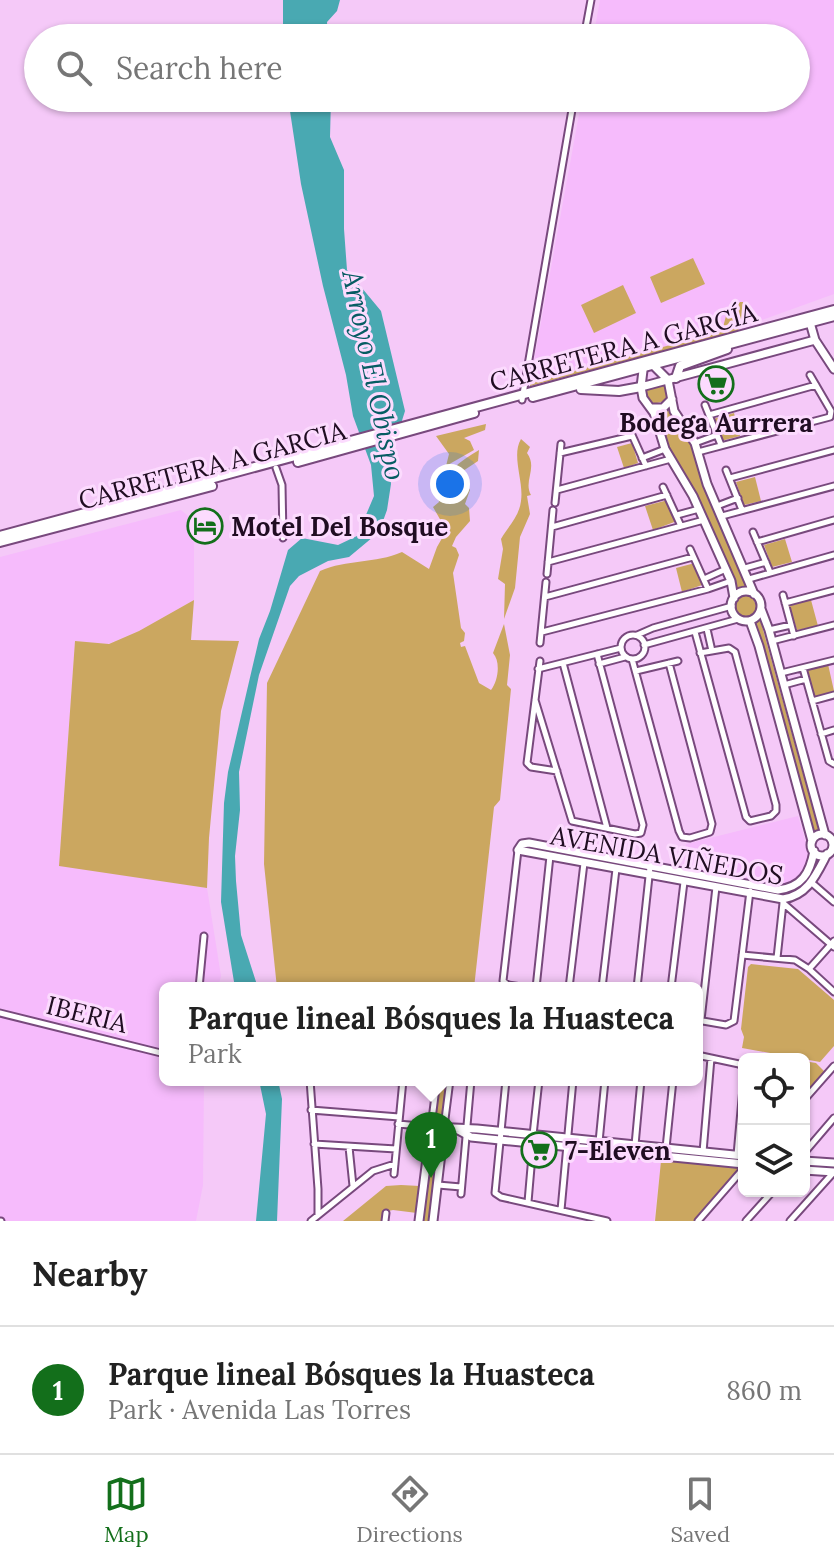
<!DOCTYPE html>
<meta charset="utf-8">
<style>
body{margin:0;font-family:Lora,serif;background:#f2f2f2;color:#222}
.controls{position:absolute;right:24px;bottom:24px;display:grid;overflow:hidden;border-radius:12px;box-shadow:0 2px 6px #0004}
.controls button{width:72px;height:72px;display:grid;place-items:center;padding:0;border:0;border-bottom:2px solid #e0e0e0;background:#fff;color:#222;font:40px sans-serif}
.you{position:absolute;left:450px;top:484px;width:28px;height:28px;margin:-20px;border:6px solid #fff;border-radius:50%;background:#1a73e8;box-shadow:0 0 0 12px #1a73e833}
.badge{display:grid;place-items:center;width:52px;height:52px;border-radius:50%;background:#136f1b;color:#fff;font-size:26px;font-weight:700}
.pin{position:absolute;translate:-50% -66px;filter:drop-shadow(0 2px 4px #0008)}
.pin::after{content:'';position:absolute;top:42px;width:28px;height:24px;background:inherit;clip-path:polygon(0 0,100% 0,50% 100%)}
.popup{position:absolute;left:159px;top:982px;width:544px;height:104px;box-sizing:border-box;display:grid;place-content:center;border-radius:12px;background:#fff;filter:drop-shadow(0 2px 6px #0005);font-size:26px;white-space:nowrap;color:#767676}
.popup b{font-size:30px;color:#222}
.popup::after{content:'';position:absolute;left:50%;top:100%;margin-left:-16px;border:16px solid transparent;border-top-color:#fff}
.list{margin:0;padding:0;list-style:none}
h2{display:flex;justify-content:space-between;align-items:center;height:104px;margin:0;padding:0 32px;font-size:34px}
h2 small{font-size:26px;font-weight:400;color:#767676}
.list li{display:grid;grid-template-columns:52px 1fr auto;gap:24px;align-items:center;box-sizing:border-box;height:128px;padding:0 32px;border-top:2px solid #e0e0e0}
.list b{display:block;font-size:30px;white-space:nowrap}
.list p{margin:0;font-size:26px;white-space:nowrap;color:#767676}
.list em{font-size:26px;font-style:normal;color:#767676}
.icon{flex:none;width:44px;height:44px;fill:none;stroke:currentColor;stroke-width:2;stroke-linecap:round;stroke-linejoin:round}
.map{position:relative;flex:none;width:834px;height:1221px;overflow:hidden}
.search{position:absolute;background:#fff;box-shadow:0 2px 6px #0004;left:24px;right:24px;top:24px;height:88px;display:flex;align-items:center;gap:20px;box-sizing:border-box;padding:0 28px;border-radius:44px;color:#767676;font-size:30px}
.sheet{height:232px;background:#fff}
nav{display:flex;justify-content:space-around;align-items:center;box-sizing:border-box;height:112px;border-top:2px solid #e0e0e0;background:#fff;font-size:22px;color:#767676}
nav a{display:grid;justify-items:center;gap:4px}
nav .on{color:#136f1b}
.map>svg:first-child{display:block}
</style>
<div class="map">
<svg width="834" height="1221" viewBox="0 0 834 1221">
<rect width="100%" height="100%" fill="#f5c9f8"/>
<path fill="#f6bbfc" d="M600,0H834V294L734,330L530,383L582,98H796V38H593Z
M181,510L194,521V600L139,631L108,644L75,641L59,865L207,888L221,976L218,988H165V1080H204L203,1185L196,1221H0V557Z
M798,816L809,853L806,868L797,879L783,885L683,867L686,844Z
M569,1150L661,1161L654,1221H615L564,1208Z"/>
<path fill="#cba760" d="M693,258L705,284L661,303L650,277Z
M623,285L636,313L594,333L581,305Z
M740,302H743L742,323L737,332L530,386V383L722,331L726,316Z
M667,383L668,396L665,401L653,404L644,397V390Z
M665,410L670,411L689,435L757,608L819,831L812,833L759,637C740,619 732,613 735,585L691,485L669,450L660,415Z
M734,413L740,436L721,441L713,419Z
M486,424L485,430L464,438L470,441L474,450L446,466L449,454L436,436Z
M521,439L530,447L527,453C538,468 523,481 531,495L527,496L530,514L520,537L515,588L504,619L505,584L498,579L503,549L501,539C509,525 519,517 521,501C524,481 511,456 521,439Z
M632,443L638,463L624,468L617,447Z
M479,450L478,461L463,471L462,476L470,490L465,504L469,508L470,521L456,537L452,546L456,548L459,555L453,573L461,628L465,633L464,641L460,643L461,647L465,646L479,683L491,690C498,681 501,662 493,653L504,624L510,655L507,685L511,689L500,800L494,807L474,988H277L264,864L267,683L320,571C347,559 375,564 402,552L429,569L437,547L449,526L441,521L433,507L439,502C435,477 461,461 479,450Z
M755,477L761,501L744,505L736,482Z
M668,500L677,521L653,530L645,506Z
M785,539L792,562L772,567L764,545Z
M695,563L705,584L682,592L676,568Z
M194,600L191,640L239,641L221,711L209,838L207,888L59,866L75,641L109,644L139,631Z
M811,600L818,626L797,630L789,606Z
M828,664L834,691L813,697L807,670Z
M751,964L798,969L834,1000V1046L820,1062L742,1048L744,1037L741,1029L748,967Z
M804,1061L816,1063L825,1072L804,1095Z
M440,1080H447L442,1121L440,1123L435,1120Z
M434,1131L442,1136L432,1221H420L430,1133Z
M661,1161L740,1167L694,1221H655Z
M401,1185L420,1186L417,1213L393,1210L384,1212L383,1221H343L386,1186Z"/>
<path fill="#49a9b2" d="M283,0H340L337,11L327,22L328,38H283Z
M288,98H331L330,137L344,170V229L347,270L381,311L405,411L389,462L391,484L387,510L379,532L349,557L328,561L299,576L290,586L259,675L239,772L240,810L235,856L236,881L241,935L258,988H235L221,902L224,803L228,772L259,639L270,611L288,550L302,538L338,545L357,536L374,496L371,465L353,416L346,375L323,286L301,184Z
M259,1080H278L282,1099L277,1221H256L266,1114Z"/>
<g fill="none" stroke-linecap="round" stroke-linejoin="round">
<defs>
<path id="street" d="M584,38L591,0
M522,400L574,98
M705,405L721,445
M709,415L816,385
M628,426L646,466
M695,443L717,435
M698,452L830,417L831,411L810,375
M560,453L632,436
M642,458L665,449
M276,468L282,485L283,538
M726,470L742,510
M730,478L834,450
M663,487L681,526
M557,490L671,459
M555,503L561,444
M717,506L738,498
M677,515L699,509
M722,516L834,486
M552,527L667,495
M753,532L770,572
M757,542L834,520
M690,549L708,589
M548,562L704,520
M745,568L766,562
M547,574L553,510
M704,579L726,569
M749,579L834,555
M783,595L794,636
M545,597L693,557
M785,603L834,590
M707,629L712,651
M769,630L791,625
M542,632L708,589L731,581
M695,632L746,817L750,821L771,816L776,811V805L735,652L729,648L700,653
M637,635L653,628L732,606
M621 647a12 12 0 1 1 24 0a12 12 0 1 1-24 0Z
M772,641L834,625
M540,643L546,582
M644,645L738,619
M632,659L679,831L682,837L690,838L710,832L712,824L669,663
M540,661L527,763L531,767L557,771
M563,663L607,828
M599,664L625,657
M803,668L829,761L834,764
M538,669L621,648
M636,671L678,661
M781,673L834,660
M784,685L806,679
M535,700L572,821L635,834L641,833L643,825L597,654
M812,701L834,695
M821,734L834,730
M832,842L834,841
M518,850L503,981L508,985L528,988
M812,883L834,902
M783,903L834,947
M742,955L795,960L809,969L834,992
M777,958L783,903
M809,969L834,941
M199,988L204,936
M536,988L550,856
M569,988L584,863
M602,988L616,869
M637,988L650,867
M671,988L684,882
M0,1013L165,1054
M697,1020L726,1025L734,1021L750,891
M701,1020L716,887
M697,1055L739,1064L744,1068
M310,1080L318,1189V1215
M372,1080L403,1082
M506,1080L495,1193L501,1197L607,1221
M804,1100L834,1066
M311,1110L399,1117
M398,1124L431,1127L437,1080
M444,1127L450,1080
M533,1135L539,1080
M599,1142L605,1080
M314,1144L396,1149
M635,1145L641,1080
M349,1147L353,1186
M666,1148L673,1080
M703,1152L711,1058
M804,1153L834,1118
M737,1155L744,1077
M394,1174L403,1080
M438,1185L461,1187
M461,1194L471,1080
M528,1202L533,1144
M561,1210L573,1080
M0,1221H1
M311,1221L373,1171L395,1164
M385,1221L386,1213
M698,1221L744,1168
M746,1221L773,1191
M790,1221L833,1173"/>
<path id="secondary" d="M809,319L815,340L834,369
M644,362L641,387L643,398L654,413L665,449L693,496L731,581L734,598
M650,362L668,380L674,411L695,443L707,484L754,594
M641,387L815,340
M651,408H663L672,399
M731 606a15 15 0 1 1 30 0a15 15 0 1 1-30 0Z
M761,609L769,630L825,835
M750,621L759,646L812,841
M811 845a11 11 0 1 1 22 0a11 11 0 1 1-22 0Z
M518,850L783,899C808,895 816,875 827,854
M518,850L522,844L529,843L778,890C802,887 810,873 814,851
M458,1130L471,1137L500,1140L744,1164
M804,1161L834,1163
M804,1170L834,1172
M419,1221L431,1127L477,1129L744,1156
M433,1221L444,1128"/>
<path id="primary" d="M676,378L680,366L727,349
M581,389L619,391L641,387
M533,397L834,316
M298,462L474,413
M0,536L834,310
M0,542L212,486"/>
</defs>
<use href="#street" stroke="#78497d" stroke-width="9"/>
<use href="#secondary" stroke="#78497d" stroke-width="11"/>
<use href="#primary" stroke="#78497d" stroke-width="12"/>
<use href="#street" stroke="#fff" stroke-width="5"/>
<use href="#secondary" stroke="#fff" stroke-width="7"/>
<use href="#primary" stroke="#fff" stroke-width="8"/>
</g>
<defs>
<symbol id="supermarket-ring" viewBox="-11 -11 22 22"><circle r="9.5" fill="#fcdbfe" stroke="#136f1b" stroke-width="1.5"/><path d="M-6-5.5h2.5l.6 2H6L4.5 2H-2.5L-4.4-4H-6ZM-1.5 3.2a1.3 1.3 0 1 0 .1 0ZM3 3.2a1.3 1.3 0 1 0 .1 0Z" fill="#136f1b"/></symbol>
<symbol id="hotel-ring" viewBox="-11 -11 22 22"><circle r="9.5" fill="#fcdbfe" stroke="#136f1b" stroke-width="1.5"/><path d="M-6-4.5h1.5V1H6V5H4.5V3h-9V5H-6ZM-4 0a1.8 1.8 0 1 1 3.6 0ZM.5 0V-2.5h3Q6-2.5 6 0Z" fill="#136f1b"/></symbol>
</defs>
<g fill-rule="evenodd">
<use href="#supermarket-ring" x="696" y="364" width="40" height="40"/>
<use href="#hotel-ring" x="185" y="506" width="40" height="40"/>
<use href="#supermarket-ring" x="519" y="1130" width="40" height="40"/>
</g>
<g text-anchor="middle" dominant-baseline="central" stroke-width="6" stroke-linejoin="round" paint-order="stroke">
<g font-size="26" fill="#200d22" stroke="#fcdbfe">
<text transform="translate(623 347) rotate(-15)">CARRETERA A GARCÍA</text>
<text transform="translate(212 465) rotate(-15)">CARRETERA A GARCIA</text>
<text transform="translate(667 855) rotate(10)">AVENIDA VIÑEDOS</text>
<text transform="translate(87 1014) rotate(14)">IBERIA</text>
</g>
<g font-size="26" font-weight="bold" fill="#200d22" stroke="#fcdbfe" text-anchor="start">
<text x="716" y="422" text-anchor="middle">Bodega Aurrera</text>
<text x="231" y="526">Motel Del Bosque</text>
<text x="565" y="1150">7-Eleven</text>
</g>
<g font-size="28" font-style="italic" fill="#065c63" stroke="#fcdbfe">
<text transform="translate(374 375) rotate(78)">Arroyo El Obispo</text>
</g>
</g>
</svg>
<div class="controls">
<button><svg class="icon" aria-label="locate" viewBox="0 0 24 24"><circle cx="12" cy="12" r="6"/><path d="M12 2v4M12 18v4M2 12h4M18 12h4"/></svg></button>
<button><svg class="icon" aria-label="layers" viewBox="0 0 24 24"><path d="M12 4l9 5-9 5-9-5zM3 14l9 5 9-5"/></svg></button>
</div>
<div class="you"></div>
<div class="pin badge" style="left:431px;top:1178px">1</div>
<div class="popup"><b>Parque lineal Bósques la Huasteca</b>Park</div>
<div class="search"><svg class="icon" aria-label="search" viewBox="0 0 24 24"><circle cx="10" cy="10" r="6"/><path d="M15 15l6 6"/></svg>Search here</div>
</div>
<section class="sheet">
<h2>Nearby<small></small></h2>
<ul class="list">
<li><span class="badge">1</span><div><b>Parque lineal Bósques la Huasteca</b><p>Park · Avenida Las Torres</p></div><em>860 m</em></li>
</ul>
</section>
<nav>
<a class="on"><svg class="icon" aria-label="map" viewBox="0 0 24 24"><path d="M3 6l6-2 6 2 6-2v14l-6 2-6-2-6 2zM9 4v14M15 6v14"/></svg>Map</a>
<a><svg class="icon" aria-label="directions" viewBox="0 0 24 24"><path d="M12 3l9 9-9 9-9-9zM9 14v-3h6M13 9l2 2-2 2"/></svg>Directions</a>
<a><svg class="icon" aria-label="saved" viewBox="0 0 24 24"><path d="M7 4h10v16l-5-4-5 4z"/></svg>Saved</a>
</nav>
